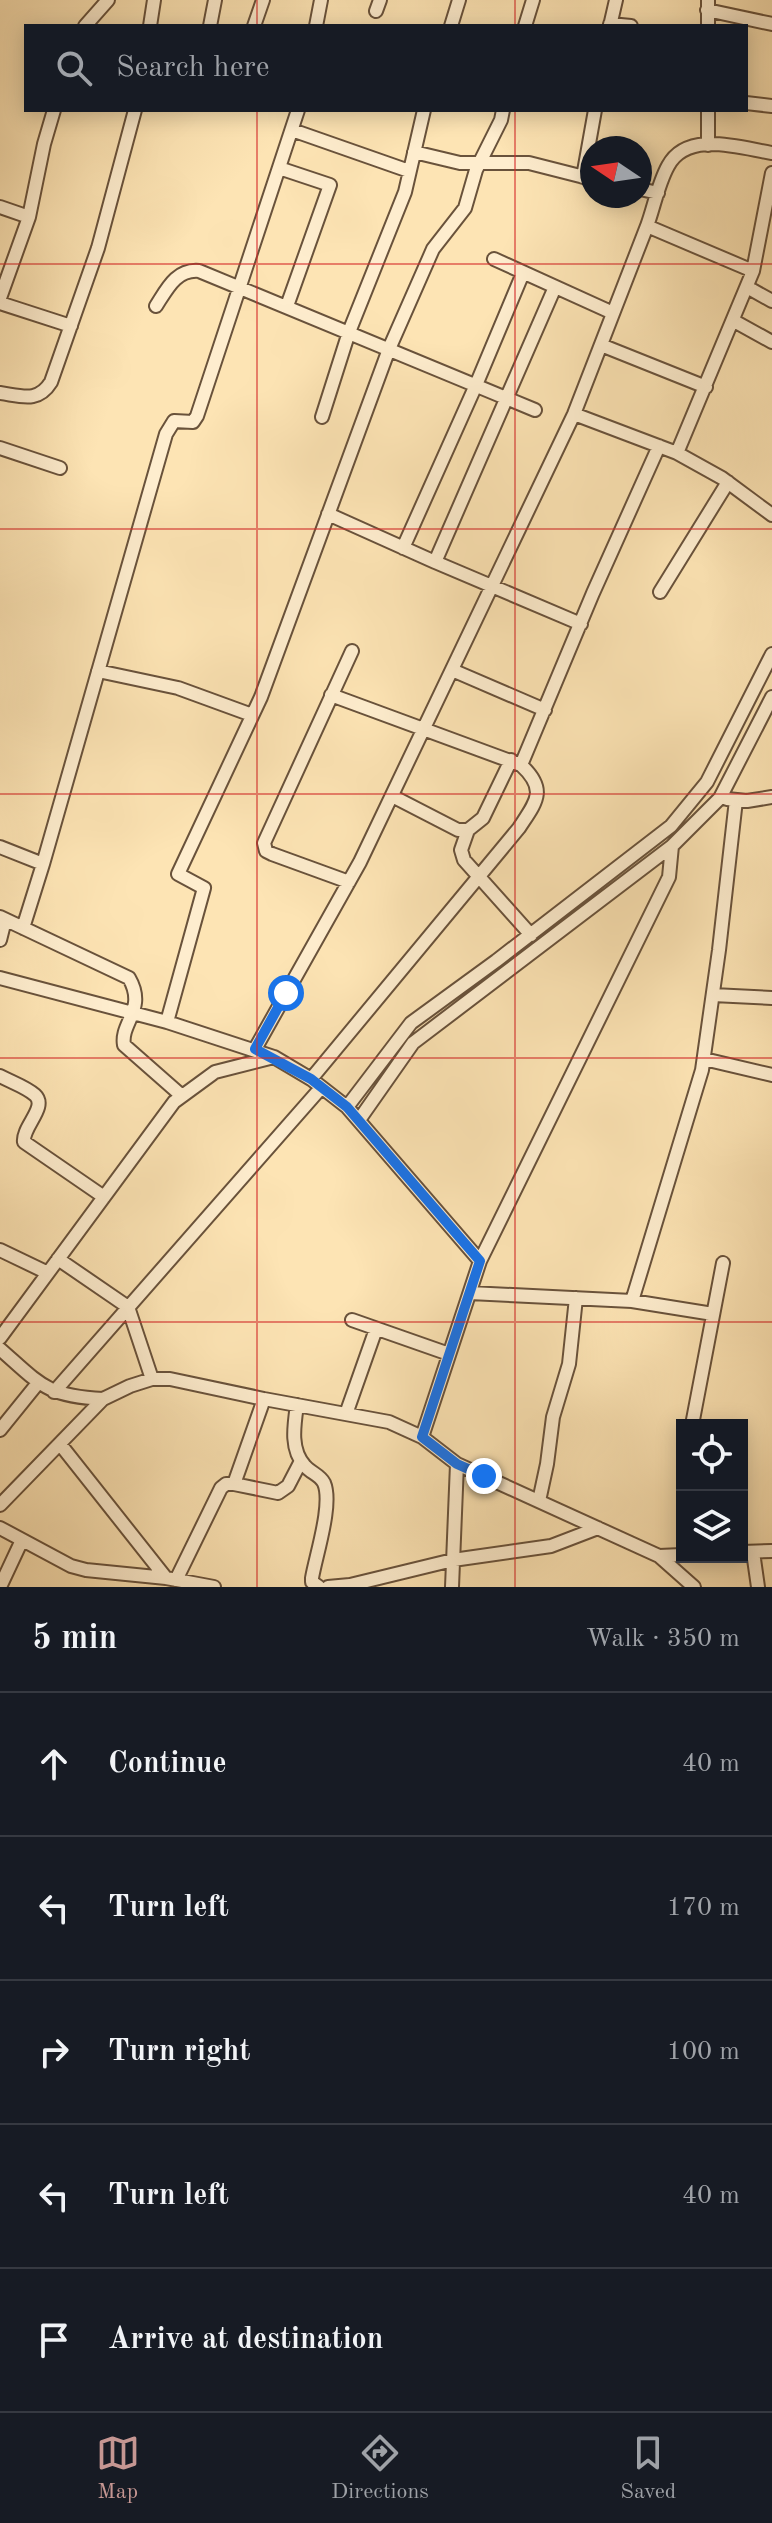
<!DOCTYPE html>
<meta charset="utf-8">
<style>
body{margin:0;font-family:"Old Standard TT",serif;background:#20242c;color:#f1f3f6}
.controls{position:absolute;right:24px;bottom:24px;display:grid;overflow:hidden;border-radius:0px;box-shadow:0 4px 20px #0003}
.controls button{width:72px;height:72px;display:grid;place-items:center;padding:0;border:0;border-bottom:2px solid #363941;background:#171b24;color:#f1f3f6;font:40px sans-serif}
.compass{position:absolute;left:580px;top:136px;width:72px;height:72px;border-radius:50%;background:#171b24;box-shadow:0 4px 20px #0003;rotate:283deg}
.stop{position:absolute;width:24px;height:24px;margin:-18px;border:6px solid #1a73e8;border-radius:50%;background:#fff}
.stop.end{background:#1a73e8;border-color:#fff;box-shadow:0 2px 8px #0008}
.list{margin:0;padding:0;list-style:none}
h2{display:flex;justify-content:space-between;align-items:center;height:104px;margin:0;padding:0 32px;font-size:34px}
h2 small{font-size:26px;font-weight:400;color:#9ea1a6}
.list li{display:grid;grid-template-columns:52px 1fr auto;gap:24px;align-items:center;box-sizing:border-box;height:144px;padding:0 32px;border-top:2px solid #363941}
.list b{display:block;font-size:30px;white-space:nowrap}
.list em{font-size:26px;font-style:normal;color:#9ea1a6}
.icon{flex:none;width:44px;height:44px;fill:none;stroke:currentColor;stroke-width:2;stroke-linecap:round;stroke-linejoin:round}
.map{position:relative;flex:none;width:772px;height:1587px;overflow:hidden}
.search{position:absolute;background:#171b24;box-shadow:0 4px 20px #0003;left:24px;right:24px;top:24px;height:88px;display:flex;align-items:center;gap:20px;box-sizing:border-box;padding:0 28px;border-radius:0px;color:#9ea1a6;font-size:30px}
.sheet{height:824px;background:#171b24}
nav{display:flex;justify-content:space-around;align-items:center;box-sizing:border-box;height:112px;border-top:2px solid #363941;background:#171b24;font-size:22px;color:#9ea1a6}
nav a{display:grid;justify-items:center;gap:4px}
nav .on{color:#c59692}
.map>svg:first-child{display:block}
</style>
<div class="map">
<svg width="772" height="1587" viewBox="0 0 772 1587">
<rect width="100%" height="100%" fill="#fde4b4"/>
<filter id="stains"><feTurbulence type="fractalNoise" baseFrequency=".0025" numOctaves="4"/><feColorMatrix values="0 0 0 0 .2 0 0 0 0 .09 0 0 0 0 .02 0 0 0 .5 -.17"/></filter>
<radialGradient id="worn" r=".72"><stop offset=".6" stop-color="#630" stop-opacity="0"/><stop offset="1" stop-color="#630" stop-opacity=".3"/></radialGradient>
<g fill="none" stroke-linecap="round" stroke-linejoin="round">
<defs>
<path id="minor" d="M707,10L772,24
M376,11L380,0
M610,24L631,26
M85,26L108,0
M150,26L154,0
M210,26L215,0
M254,26L263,0
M316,26L321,0
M451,26L459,0
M525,26L533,0
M610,26L616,0
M708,26V0
M746,103L772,106
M708,110V145
M292,130L409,171
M414,152L460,163H529L592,179
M279,168L330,185L287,306
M583,177L595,110
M640,189L658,193
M0,207L29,217
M647,226C654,207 658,184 668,166C687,130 740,148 772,153
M494,259L613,313
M555,287L435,562L581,624
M747,287L772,301
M0,298L29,217L44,144L54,110
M0,303L71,326
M156,306C167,289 176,269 199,271L535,410
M734,321L772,342
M601,345L706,387
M0,393C22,396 38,403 51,382L98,248L135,110
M574,414L677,453L753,271L772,173
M322,417L349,332L405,192L424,110
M0,448L60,468
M677,453L722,478L772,515
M328,514L435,562
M403,548L476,385L523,273
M660,592L728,482
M452,670L545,710
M98,671L178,688L252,715
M331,695L521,765L593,593L659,446
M392,796L458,830H468L483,818L511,760
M727,799L747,801L772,797
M468,830L461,850L464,860L531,935
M0,847L43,864L166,434L174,421L193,422L197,416L298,110
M349,882L272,854L266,851L264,843L352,651
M0,917L129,978C147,1009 120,1023 124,1045L182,1096
M23,928L43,864
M0,940L5,920
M0,978L167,1022L274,1057L311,1079L347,1107L480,1261
M713,995L772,998
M167,1022L204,888L178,874L261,697L389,349L433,249L465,208L476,170L501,120L503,110
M255,1049L360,862L574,414L647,226L753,271
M704,1059L772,1075
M0,1076C11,1082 26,1087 35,1095C48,1107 22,1127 24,1142L104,1197
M311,1079L519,828C536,802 548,790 521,765
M347,1107L411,1023L496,961L671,826L707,782L772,654
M359,1120L413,1043L672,846L720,798L772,697
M0,1250L48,1273
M58,1259L128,1307L152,1379
M470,1293L632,1301L713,1314
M632,1301L702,1070L719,950L736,800
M352,1320L449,1354
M0,1338L174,1102L215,1072L274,1057
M0,1349C41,1385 46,1396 103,1399
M54,1392L320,1089
M264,1399L234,1484L278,1493L288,1486L301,1461
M297,1405C294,1426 290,1450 305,1466C311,1473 320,1475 324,1483C333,1504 316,1555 312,1578V1582L319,1587
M346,1414L376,1329
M692,1425L723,1263
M0,1430L38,1383
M60,1444L166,1578
M457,1464L659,1556L694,1587
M539,1501L547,1464L553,1417L569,1364L576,1298
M0,1505L103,1399L130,1386L152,1379H170L264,1399L389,1422L422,1437
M0,1528L71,1566L86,1570L166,1578L214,1587
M742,1552L772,1551
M753,1552L758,1587
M659,1556L682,1555
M176,1580L221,1488L226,1484H234
M0,1587L22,1540
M328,1587L350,1585L453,1560L551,1546L598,1528
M452,1587L457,1464L422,1437L480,1261L669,877L672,846"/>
</defs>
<use href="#minor" stroke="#69523b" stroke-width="16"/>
<use href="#minor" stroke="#feedce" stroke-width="12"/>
</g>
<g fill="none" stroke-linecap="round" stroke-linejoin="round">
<path stroke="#1a73e8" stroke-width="10" d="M286,993L255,1049L311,1079L347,1107L480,1261L422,1437L457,1464L484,1476"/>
</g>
<path fill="none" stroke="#d62828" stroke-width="2" stroke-opacity="0.55" d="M257,0V26M515,0V26M257,110V1587M515,110V1587M0,264H772M0,529H772M0,794H772M0,1058H772M0,1322H772"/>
<rect width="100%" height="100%" filter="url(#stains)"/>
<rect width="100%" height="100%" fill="url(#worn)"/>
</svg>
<div class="controls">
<button><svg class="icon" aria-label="locate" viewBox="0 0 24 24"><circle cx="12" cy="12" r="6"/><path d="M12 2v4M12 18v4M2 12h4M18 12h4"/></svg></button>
<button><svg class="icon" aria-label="layers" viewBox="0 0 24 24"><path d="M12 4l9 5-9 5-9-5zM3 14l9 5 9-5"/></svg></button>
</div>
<svg class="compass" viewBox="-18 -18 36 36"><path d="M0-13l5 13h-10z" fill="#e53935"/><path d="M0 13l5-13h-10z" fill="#9ea1a6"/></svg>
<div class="stop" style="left:286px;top:993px"></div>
<div class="stop end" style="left:484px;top:1476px"></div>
<div class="search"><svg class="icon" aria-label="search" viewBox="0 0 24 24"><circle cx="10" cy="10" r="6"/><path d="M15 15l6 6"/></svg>Search here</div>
</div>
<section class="sheet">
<h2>5 min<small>Walk · 350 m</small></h2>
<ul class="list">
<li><svg class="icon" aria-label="ahead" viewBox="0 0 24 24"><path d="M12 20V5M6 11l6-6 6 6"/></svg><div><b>Continue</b></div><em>40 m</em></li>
<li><svg class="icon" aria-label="left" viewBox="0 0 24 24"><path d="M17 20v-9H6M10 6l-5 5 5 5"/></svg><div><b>Turn left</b></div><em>170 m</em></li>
<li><svg class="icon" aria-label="right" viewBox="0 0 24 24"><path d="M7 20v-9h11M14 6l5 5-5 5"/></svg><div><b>Turn right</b></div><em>100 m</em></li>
<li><svg class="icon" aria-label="left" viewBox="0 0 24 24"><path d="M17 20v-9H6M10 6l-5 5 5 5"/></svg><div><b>Turn left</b></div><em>40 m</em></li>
<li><svg class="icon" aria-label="arrive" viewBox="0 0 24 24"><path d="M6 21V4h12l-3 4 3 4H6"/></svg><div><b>Arrive at destination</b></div></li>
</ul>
</section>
<nav>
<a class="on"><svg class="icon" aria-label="map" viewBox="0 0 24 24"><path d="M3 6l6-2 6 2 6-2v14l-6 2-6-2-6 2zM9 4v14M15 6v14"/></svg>Map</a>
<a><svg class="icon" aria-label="directions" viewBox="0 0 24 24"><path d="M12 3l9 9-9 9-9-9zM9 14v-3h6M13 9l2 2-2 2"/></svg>Directions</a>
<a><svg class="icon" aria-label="saved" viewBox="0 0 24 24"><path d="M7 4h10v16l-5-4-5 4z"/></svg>Saved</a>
</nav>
